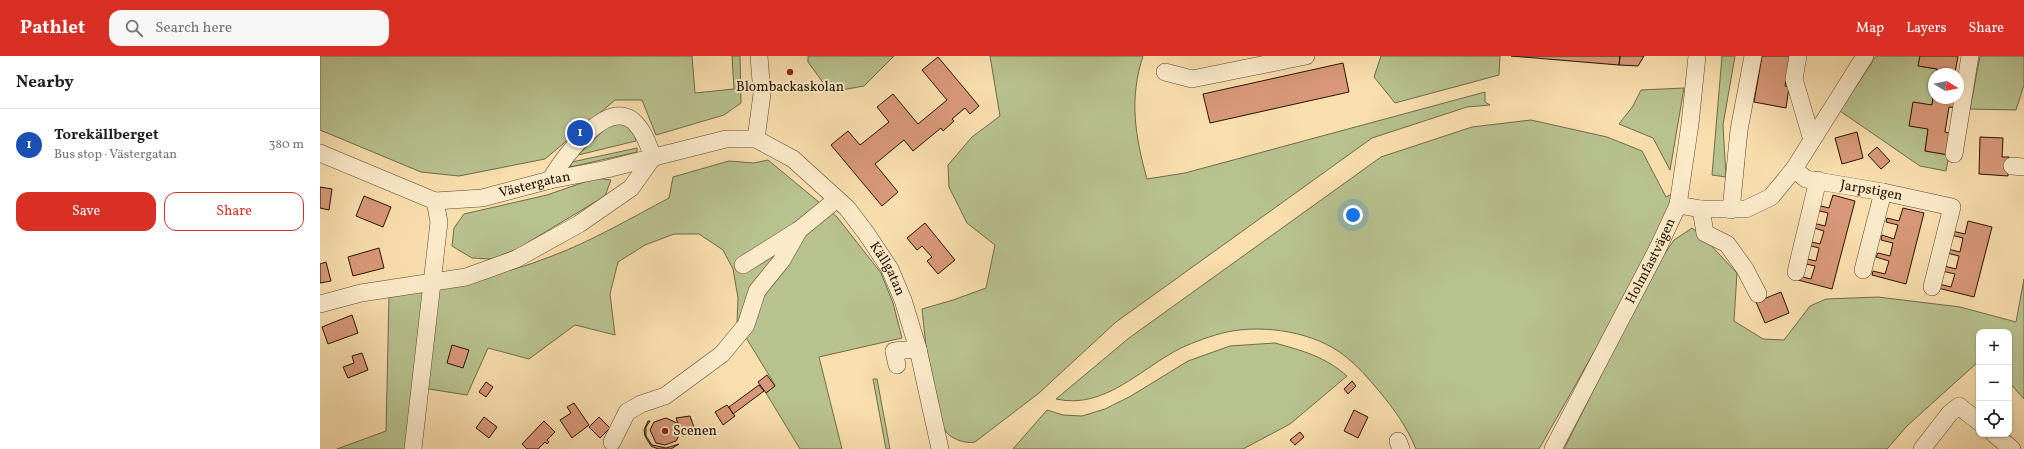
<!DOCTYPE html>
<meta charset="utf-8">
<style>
body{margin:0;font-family:Vollkorn,serif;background:#f6f6f6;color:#202124}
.controls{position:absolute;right:12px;bottom:12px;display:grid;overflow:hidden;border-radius:8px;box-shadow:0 1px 3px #0004}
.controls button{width:36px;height:36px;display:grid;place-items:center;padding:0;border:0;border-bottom:1px solid #e0e0e0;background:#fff;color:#202124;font:20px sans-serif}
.compass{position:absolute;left:1608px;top:12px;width:36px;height:36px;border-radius:50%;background:#fff;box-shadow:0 1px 3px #0004;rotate:100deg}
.you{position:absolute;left:1033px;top:159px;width:14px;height:14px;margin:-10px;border:3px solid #fff;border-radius:50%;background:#1a73e8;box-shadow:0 0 0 6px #1a73e833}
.badge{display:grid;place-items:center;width:26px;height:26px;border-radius:50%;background:#d93025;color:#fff;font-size:13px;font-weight:700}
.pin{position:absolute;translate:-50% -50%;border:2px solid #fff;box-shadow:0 1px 4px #0006}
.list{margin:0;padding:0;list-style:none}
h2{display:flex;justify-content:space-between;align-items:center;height:52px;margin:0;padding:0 16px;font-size:17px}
h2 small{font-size:13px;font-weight:400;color:#757577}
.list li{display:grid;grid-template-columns:26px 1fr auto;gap:12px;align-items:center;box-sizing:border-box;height:72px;padding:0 16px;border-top:1px solid #e0e0e0}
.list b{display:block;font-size:15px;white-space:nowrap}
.list p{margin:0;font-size:13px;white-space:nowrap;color:#757577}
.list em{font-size:13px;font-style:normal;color:#757577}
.actions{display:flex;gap:8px;padding:12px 16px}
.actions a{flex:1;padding:9px 0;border:1px solid #d93025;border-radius:12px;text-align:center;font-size:14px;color:#d93025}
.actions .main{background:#d93025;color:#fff}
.icon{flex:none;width:22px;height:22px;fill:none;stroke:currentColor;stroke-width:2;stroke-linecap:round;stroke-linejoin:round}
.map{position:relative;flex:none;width:1704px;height:393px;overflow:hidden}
header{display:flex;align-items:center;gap:24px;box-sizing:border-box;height:56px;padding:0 20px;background:#d93025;color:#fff}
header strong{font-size:19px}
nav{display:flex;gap:22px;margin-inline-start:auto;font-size:14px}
.search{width:280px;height:36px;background:#f6f6f6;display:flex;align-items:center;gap:10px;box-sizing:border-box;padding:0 14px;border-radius:12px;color:#757577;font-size:15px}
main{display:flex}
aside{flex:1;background:#fff}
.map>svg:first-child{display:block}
</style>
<header>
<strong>Pathlet</strong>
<div class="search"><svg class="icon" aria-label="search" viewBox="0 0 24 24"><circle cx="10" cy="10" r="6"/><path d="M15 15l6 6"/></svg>Search here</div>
<nav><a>Map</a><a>Layers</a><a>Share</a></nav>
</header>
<main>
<aside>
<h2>Nearby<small></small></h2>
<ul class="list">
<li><span class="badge" style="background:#1a4fb4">1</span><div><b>Torekällberget</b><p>Bus stop · Västergatan</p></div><em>380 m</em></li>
</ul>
<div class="actions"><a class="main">Save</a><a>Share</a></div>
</aside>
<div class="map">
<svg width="1704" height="393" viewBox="0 0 1704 393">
<rect width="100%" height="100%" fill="#f9deae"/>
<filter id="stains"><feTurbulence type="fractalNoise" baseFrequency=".005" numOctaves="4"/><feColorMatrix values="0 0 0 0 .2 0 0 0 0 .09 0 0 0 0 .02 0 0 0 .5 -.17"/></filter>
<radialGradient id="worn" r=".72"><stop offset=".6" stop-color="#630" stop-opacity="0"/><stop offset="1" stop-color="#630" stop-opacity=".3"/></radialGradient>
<path fill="#b8c28f" stroke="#6f6b48" d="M0,0H372L375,37L414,33L412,0H420L421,47L404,59L336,79L322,44H295L225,103L139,120L101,116L0,74Z
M488,0H574L544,30L510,36L488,6Z
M670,0H823C809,43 815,80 827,123L865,117L1165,36V46L1170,49L1147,51L1052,82L796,266L719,337L655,386C646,388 634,384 627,377C611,358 605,280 602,253L633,244L666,232L675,189L647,167L629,131L628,109L652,81L680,60Z
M1061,0H1180L1179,19L1075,47L1054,21Z
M1402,0H1415L1403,69L1406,121L1392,119Z
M1556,0H1600L1599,10L1617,13V18H1614V34L1605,95L1629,99L1626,115L1600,110L1520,55Z
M1660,0H1704V29L1696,54L1650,53Z
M1364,32L1350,114L1333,82L1299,68L1313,50L1321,34Z
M1211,64L1287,81L1322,95L1346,141L1352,138C1347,164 1328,195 1315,219C1285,278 1252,335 1219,393H1096C1087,371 1074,353 1059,335C1048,322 1038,310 1025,300C995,276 944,268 907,276C893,279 874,286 861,292C821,312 785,354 736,343L809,282L1061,101L1152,71Z
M296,67L306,69L315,77L316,85L258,99L286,72Z
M317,92V96L250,111L252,106Z
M448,104L517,161L561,217L573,247L582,282L499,301L522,393H480L446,337L455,329L417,267L418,242L413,213L403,194L379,178H354L325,189L298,206L290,238L295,279L255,269L209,303L168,292L147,339L109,333L93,335L85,393H17L66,375L69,240C124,229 180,221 232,200C272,185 311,162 349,142L353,121L409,105L434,107Z
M276,122L291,124L285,140L197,193L172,203L152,202L132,190L134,172L144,158L227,139Z
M1372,172L1382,180L1417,217L1414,265L1443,283L1464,284L1490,250L1506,243L1558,241L1640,251L1696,266L1704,223V343L1689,326V276H1659V305L1587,370L1567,393H1244L1333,215L1354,184Z
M955,287C983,295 1004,300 1027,320L970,368L923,393H693L727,354L743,359L762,360L785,353L811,340L868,305L910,290Z
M553,323H557L570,393H566Z"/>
<path fill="#d89879" stroke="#261400" d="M1191,0H1300L1299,9Z
M1300,0H1324L1318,10L1299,9Z
M1442,0H1470L1465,30L1469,31L1466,52L1434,46Z
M1600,0H1638L1635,17L1642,18L1637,52L1629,51L1625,76L1632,78L1629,99L1605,95L1608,73L1589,70L1593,46L1612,49L1614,34V42H1638V18H1617V13L1598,10Z
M618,1L659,50L650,58L645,52L632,63L634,65L623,75L621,72L593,95L584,84L555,108L578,136L562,150L511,89L528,75L540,89L569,66L557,51L573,38L598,68L627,44L602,14Z
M1023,7L1029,36L890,67L883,38Z
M1537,76L1543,102L1522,108L1515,82Z
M1660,81L1683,82L1682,101H1689L1688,120L1659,118Z
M1557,91L1570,105L1561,113L1548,99Z
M0,131L12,133L9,154L0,152Z
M1513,139L1535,145L1512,233L1478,224L1479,220L1491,223L1495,210L1482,207L1483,202L1496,205L1499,192L1487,189L1488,185L1500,188L1504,175L1491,171L1493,167L1505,170L1508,157L1496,154L1497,149L1509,152Z
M44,140L71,151L63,171L36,160Z
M1583,152L1604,157L1586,228L1552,219L1553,215L1565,218L1569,205L1556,201L1558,197L1570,200L1573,187L1561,184L1562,179L1574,183L1578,169L1566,166L1567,162L1579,165Z
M1648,165L1672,171L1654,241L1618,232L1619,228L1631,231L1635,218L1622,215L1624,210L1636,213L1639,200L1627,197L1628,193L1640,196L1643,182L1631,179L1632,175L1645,178Z
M605,167L635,204L618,218L607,205L612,201L602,190L597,194L587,182Z
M59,192L64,212L33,220L28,201Z
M6,206L11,225L0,227V208Z
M1461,236L1469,257L1445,267L1436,246Z
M32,259L38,277L8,288L2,271Z
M132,289L149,294L143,312L127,307Z
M42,297L48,314L28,322L23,311L34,307L32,300Z
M447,319L455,330L446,337L438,326Z
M1032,325L1036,330L1028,338L1024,333Z
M166,326L173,331L166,341L159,336Z
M439,329L444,335L413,358L409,351Z
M254,347L269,369L252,382L240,364L251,357L247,351Z
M407,349L415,360L403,369L395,356Z
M1034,354L1048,361L1038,382L1024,375Z
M370,360L375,374L363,381L356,362Z
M164,361L177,371L169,382L156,372Z
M279,361L290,372L280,382L269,371Z
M346,362L357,367L361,376L356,385L345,389L336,387L330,374L334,366Z
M224,365L235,376L227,384L229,386L227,388L225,386L218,393H207L202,388Z
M328,365H330L326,371V380L332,389L346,392L359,388L351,393H338L331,390L325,380L324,374Z
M980,376L984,381L975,389L970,384Z"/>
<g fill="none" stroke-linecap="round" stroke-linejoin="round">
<defs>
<g id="minor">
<path d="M1478,0L1474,23L1492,84"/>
<path d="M845,16L872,23L986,0"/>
<path d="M436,83L442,38L439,0"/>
<path id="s1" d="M0,97L115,145L162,142L230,124L287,113L406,83H436L473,103L527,152L546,177L570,213L583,244L598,293L620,393"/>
<path d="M1634,98L1650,0"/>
<path d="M1692,110L1704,111"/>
<path id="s2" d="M1474,113L1486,123L1563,136L1632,151L1612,231"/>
<path d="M230,124C242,104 284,44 312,64C323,73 328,88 333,101"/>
<path d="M1358,149L1381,153H1426L1451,141L1474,113L1545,0"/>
<path d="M1381,153L1385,177L1407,188L1425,213L1438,238"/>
<path d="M1411,154L1419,74L1433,0"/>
<path d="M423,209L477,175"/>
<path d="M1543,214L1563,136"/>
<path d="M1476,216L1498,124"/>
<path d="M0,248L41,237L146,221L196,203L259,168L311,132L333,101"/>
<path d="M577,309L574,295L598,293"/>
<path d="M1674,378L1692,393"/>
<path d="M1078,385L1081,393"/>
<path d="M292,386L307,356L321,348L345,340L402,298L426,269L437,235L462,204L479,174L517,143"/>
<path d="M93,393L119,166L115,145"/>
<path id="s3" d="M1233,393L1337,194L1358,149L1370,68L1377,0"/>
<path d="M1602,393L1630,357L1639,350L1659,366"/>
</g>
</defs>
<use href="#minor" stroke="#5b462c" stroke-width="18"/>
<use href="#minor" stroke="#fbeaca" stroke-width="17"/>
</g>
<g fill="#8f2418" stroke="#fbeaca" stroke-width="1.5">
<circle cx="470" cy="16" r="4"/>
<circle cx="345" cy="375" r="4"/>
</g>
<g text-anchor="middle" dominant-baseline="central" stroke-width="4" stroke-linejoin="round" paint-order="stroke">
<g font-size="14" fill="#261400" stroke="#fbeaca">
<text x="470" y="31">Blombackaskolan</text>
<text x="353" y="375" text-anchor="start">Scenen</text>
</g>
<g font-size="14" fill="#261400" stroke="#fbeaca">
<text stroke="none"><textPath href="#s1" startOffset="226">Västergatan</textPath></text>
<text stroke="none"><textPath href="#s2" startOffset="82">Jarpstigen</textPath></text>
<text stroke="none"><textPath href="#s3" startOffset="212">Holmfastvägen</textPath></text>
<text stroke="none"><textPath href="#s1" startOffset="641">Källgatan</textPath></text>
</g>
</g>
<rect width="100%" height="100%" filter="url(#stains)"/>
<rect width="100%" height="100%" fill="url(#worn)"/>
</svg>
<div class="controls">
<button>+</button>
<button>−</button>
<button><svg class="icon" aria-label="locate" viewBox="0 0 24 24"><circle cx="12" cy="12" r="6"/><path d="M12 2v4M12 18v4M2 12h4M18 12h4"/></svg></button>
</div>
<svg class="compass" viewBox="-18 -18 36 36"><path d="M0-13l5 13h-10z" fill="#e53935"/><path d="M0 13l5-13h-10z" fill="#757577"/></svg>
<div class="you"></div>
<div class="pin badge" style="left:260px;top:77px;background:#1a4fb4">1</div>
</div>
</main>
